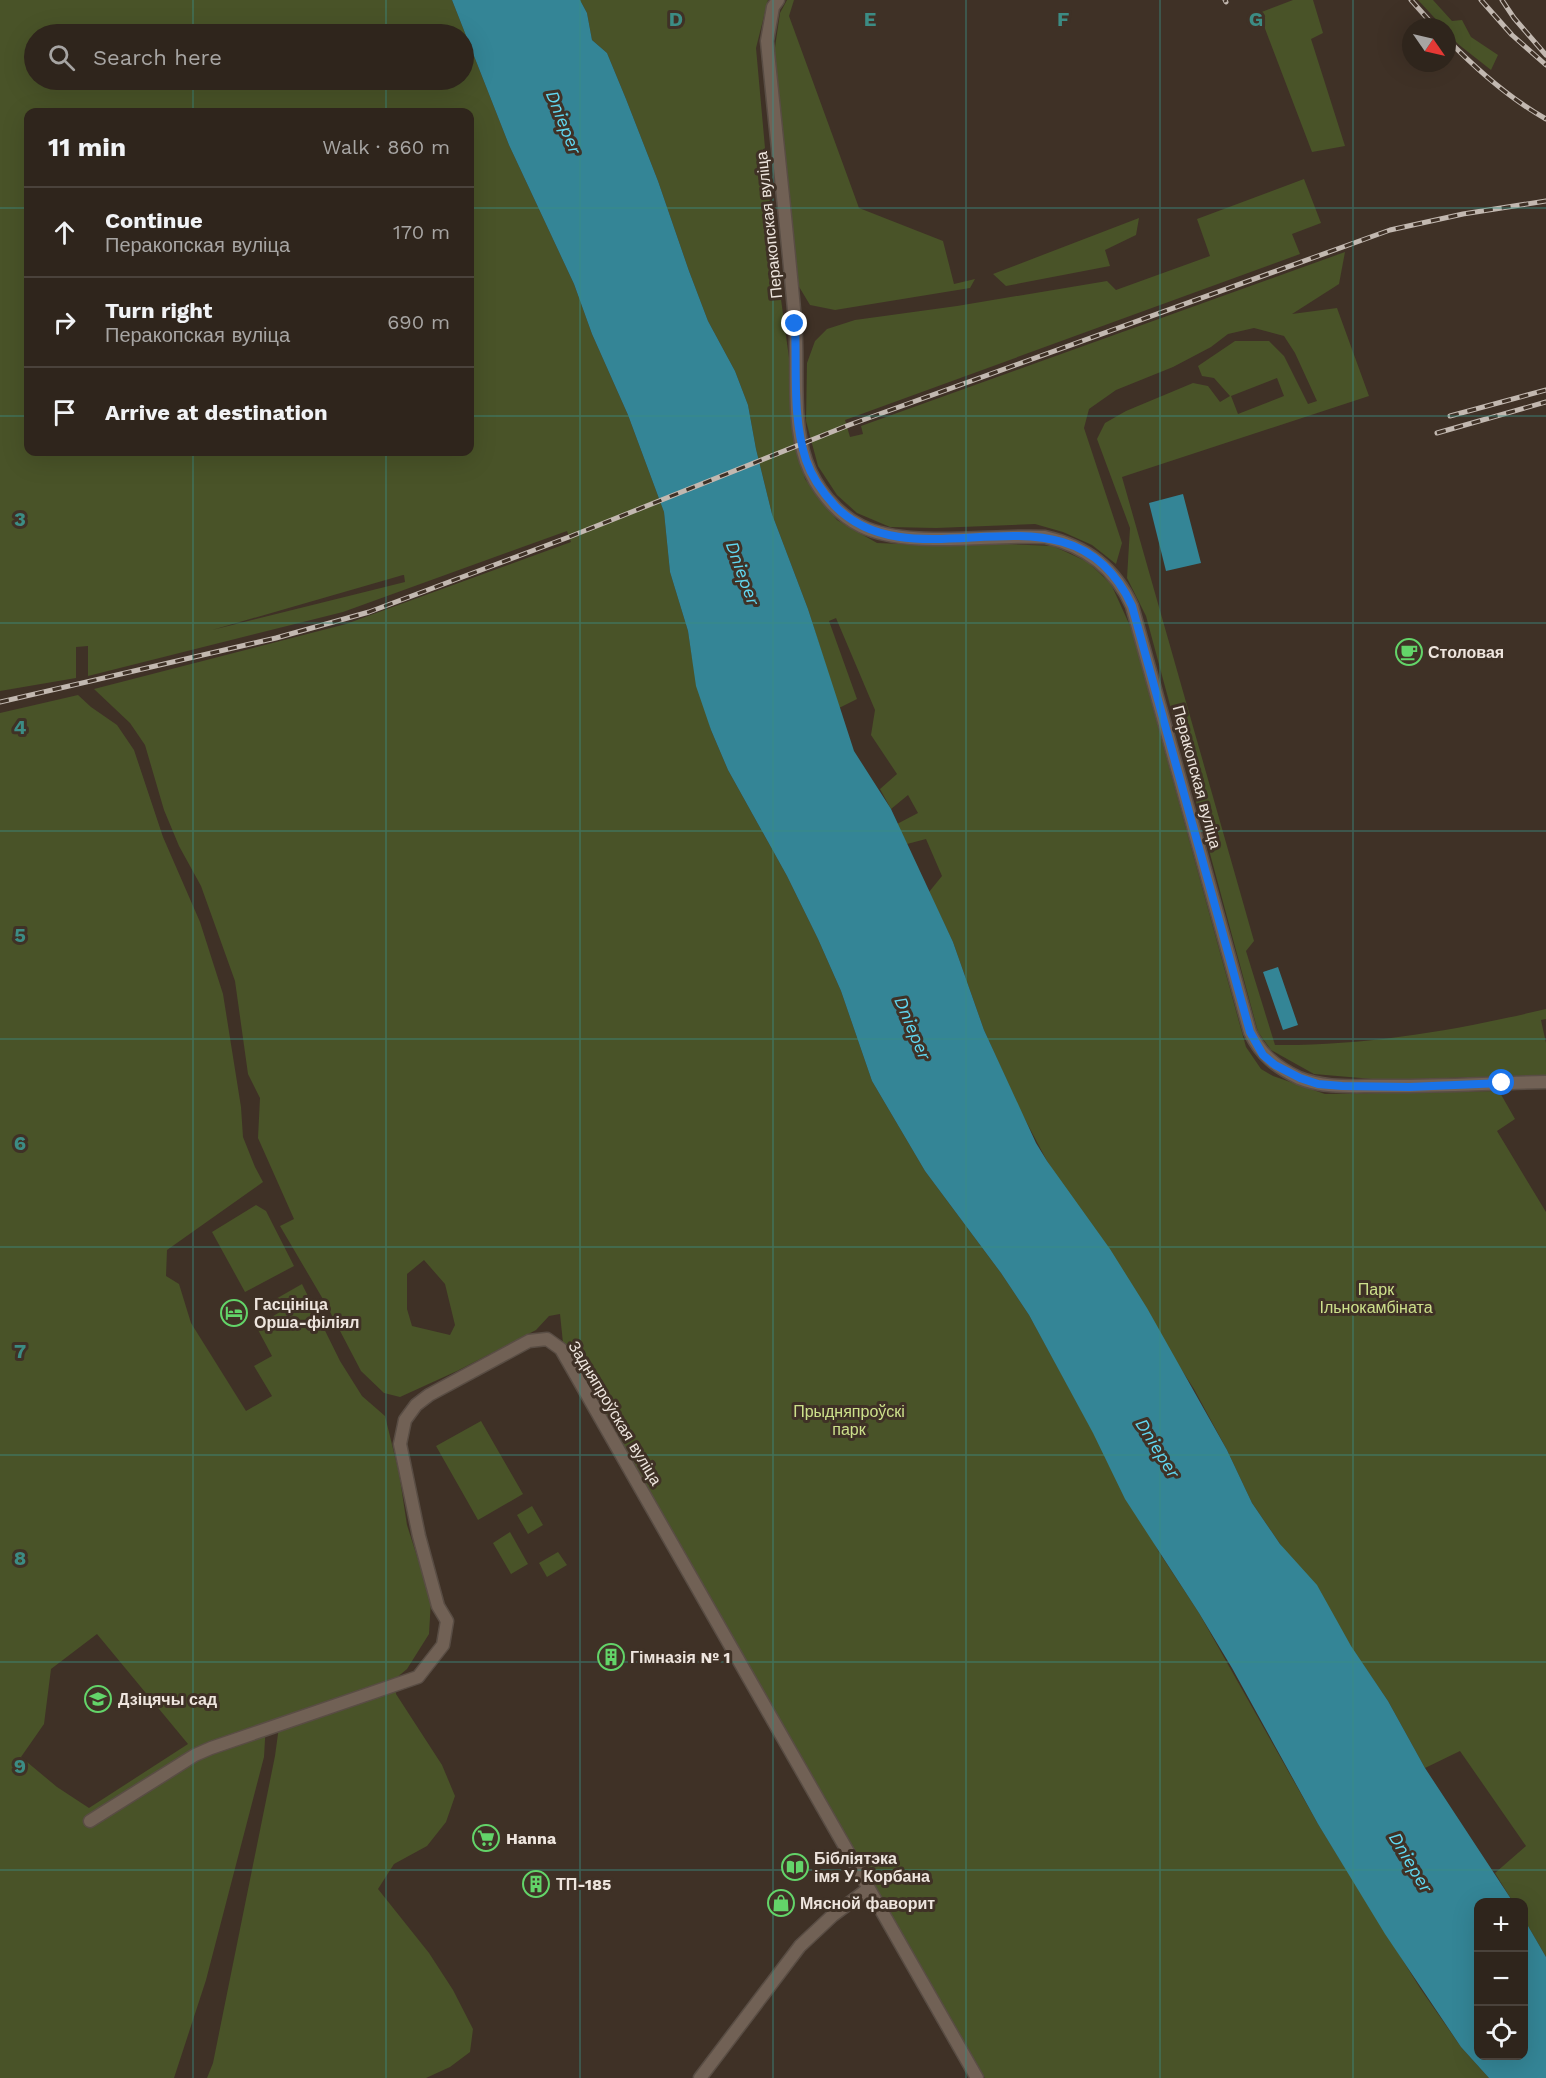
<!DOCTYPE html>
<meta charset="utf-8">
<style>
body{margin:0;font-family:"Work Sans",sans-serif;background:#3b3129;color:#f1f3f6}
.controls{position:absolute;right:18px;bottom:18px;display:grid;overflow:hidden;border-radius:12px;box-shadow:0 6px 24px #0002}
.controls button{width:54px;height:54px;display:grid;place-items:center;padding:0;border:0;border-bottom:2px solid #4a423b;background:#2f251c;color:#f1f3f6;font:30px sans-serif}
.compass{position:absolute;left:1402px;top:18px;width:54px;height:54px;border-radius:50%;background:#2f251c;box-shadow:0 6px 24px #0002;rotate:124deg}
.stop{position:absolute;width:18px;height:18px;margin:-14px;border:4px solid #1a73e8;border-radius:50%;background:#fff}
.stop.end{background:#1a73e8;border-color:#fff;box-shadow:0 2px 6px #0008}
.list{margin:0;padding:0;list-style:none}
h2{display:flex;justify-content:space-between;align-items:center;height:78px;margin:0;padding:0 24px;font-size:26px}
h2 small{font-size:20px;font-weight:400;color:#a7a5a3}
.list li{display:grid;grid-template-columns:39px 1fr auto;gap:18px;align-items:center;box-sizing:border-box;height:90px;padding:0 24px;border-top:2px solid #4a423b}
.list b{display:block;font-size:22px;white-space:nowrap}
.list p{margin:0;font-size:20px;white-space:nowrap;color:#a7a5a3}
.list em{font-size:20px;font-style:normal;color:#a7a5a3}
.icon{flex:none;width:33px;height:33px;fill:none;stroke:currentColor;stroke-width:2;stroke-linecap:round;stroke-linejoin:round}
.map{position:relative;flex:none;width:1546px;height:2078px;overflow:hidden}
.search{position:absolute;background:#2f251c;box-shadow:0 6px 24px #0002;left:24px;top:24px;width:450px;height:66px;display:flex;align-items:center;gap:15px;box-sizing:border-box;padding:0 21px;border-radius:33px;color:#a7a5a3;font-size:22px}
.panel{position:absolute;background:#2f251c;box-shadow:0 6px 24px #0002;left:24px;top:108px;width:450px;height:348px;border-radius:12px}
.map>svg:first-child{display:block}
</style>
<div class="map">
<svg width="1546" height="2078" viewBox="0 0 1546 2078">
<rect width="100%" height="100%" fill="#3f3126"/>
<path fill="#495328" fill-rule="evenodd" d="M0,0H452L509,145L574,284L592,334L628,415L664,512L670,572L688,631L692,657L711,730L728,770L787,876L818,939L841,991L872,1081L925,1171L1001,1273L1029,1315L1159,1552L1199,1613L1318,1824L1420,1988L1461,2047L1489,2078H985L563,1343L560,1314L549,1316L536,1330L457,1371L400,1397L384,1393L361,1371L327,1306L280,1226L294,1219L258,1138L260,1098L248,1074L235,981L201,886L179,846L164,810L145,745L130,723L94,689L346,624L571,542L567,531L343,612L88,676V646L76,647V678L0,691ZM34,34H464V80H34ZM28,112H470V452H28ZM404,575L405,582L212,630L403,575ZM424,1260L445,1284L455,1325L450,1335L412,1326L407,1309V1274Z
M580,0H768L756,48L774,248L790,365L791,423L805,479L837,520L877,543L949,546L1007,544L1053,546L1088,562L1111,584L1131,628L1246,1047L1261,1069L1273,1076L1325,1094L1499,1091L1515,1119L1497,1131L1546,1212V1957L1524,1919V1902H1513L1495,1873L1526,1846L1460,1751L1425,1768L1388,1701L1252,1503L1227,1450L1194,1389L1047,1161L1019,1108L984,1030L953,942L929,892L942,876L926,839L907,844L897,824L918,813L908,795L891,809L880,789L897,774L871,735L875,710L836,618L829,621L857,699L839,708L808,609L772,514L756,449L748,405L735,371L708,321L689,271L658,181L626,99L607,53L592,40L587,13Z
M787,0H794L789,16L859,208L943,241L954,284L975,279L970,288L835,310L810,305L798,285L774,54L780,13Z
M1293,0H1313L1323,33L1311,39L1345,146L1312,152L1259,13Z
M1418,0H1433L1452,21L1462,20L1471,37L1498,55L1491,70L1458,44L1447,32V27H1443Z
M1304,179L1321,223L1292,234L1300,254L845,420L850,437L863,434L861,426L1345,252L1339,284L1292,314L1337,308L1369,396L1122,477L1254,941L1246,951L1275,1045C1366,1046 1458,1030 1546,1009V1019L1541,1020L1546,1043V1075L1384,1080L1314,1074L1271,1050L1258,1032L1146,616L1127,578L1130,528L1097,439L1105,423L1126,411L1193,383L1208,386L1220,402L1230,396L1214,378L1202,376L1198,366L1235,341H1269L1284,356L1308,404L1317,401L1295,353L1284,336L1254,328L1228,334L1211,347L1173,367L1116,390L1089,409L1084,428L1122,543L1116,564L1092,545L1063,532L1035,524L936,528L890,527L857,513L837,495L818,466L806,421L807,363L815,341L827,329L855,320L957,306L1107,281L1116,290L1210,256L1197,219ZM1277,378L1284,396L1238,414L1231,396Z
M1139,218L1136,235L1105,250L1110,266L1006,286L993,274Z
M78,695L91,707L117,725L134,750L163,837L200,922L223,994L241,1107L243,1137L255,1167L263,1182L167,1250L166,1276L179,1284L191,1323L246,1411L272,1396L254,1366L272,1356L256,1326L280,1312L274,1300L302,1284L340,1361L362,1396L385,1416L399,1473L407,1525L431,1600L429,1634L407,1669L395,1679L396,1694L442,1765L455,1796L446,1822L427,1846L394,1864L378,1889L429,1953L453,1990L473,2029L470,2052L450,2067L426,2078H207L213,2063L275,1756L280,1719L266,1722L264,1757L206,1980L174,2078H0V713ZM97,1634L188,1744L89,1808L57,1787L21,1757L44,1724L51,1669Z
M256,1205L266,1211L294,1266L245,1292L212,1232Z
M481,1421L523,1494L478,1520L436,1446Z
M532,1506L543,1525L528,1534L517,1515Z
M510,1532L528,1564L511,1574L493,1543Z
M558,1552L567,1565L547,1577L539,1563Z"/>
<path fill="#348596" d="M452,0H580L587,13L592,40L607,53L626,99L658,181L689,271L708,321L735,371L748,405L756,449L772,514L808,609L854,751L891,809L953,942L984,1030L1036,1143L1047,1161L1110,1249L1147,1308L1227,1450L1252,1503L1280,1544L1317,1585L1351,1646L1388,1701L1425,1768L1513,1902H1478V2056H1524V1919L1546,1957V2078H1489L1461,2047L1385,1934L1318,1824L1232,1668L1199,1613L1125,1499L1093,1433L1029,1315L1001,1273L925,1171L872,1081L841,991L818,939L787,876L728,770L711,730L696,686L688,631L670,572L664,512L628,415L592,334L574,284L509,145Z
M1183,494L1201,563L1166,571L1149,503Z
M1278,967L1298,1025L1283,1030L1263,972Z"/>
<g fill="none" stroke-linecap="round" stroke-linejoin="round">
<defs>
<path id="minor" d="M778,0L773,7L767,41C776,134 787,228 795,321C799,367 791,417 806,461C815,487 836,514 861,526C907,549 992,534 1045,537C1086,546 1115,568 1132,606L1250,1032C1261,1055 1276,1067 1299,1078C1323,1088 1351,1086 1376,1086C1433,1087 1489,1083 1546,1082
M90,1821L195,1755L211,1748L418,1677L443,1645L447,1621L438,1606L419,1536L400,1444L405,1420L416,1405L429,1395L529,1341L547,1339L561,1349L977,2078
M700,2078L800,1946L832,1916L868,1889"/>
</defs>
<use href="#minor" stroke="#594d44" stroke-width="15"/>
<use href="#minor" stroke="#716155" stroke-width="12"/>
<defs>
<path id="rail" d="M1225,0L1226,2
M1411,0L1435,27
M1481,0L1512,35L1546,65
M1502,0L1514,18L1546,55
M1447,39C1477,70 1509,98 1546,119
M1450,416L1546,390
M1437,433L1546,402
M0,702L276,638L369,612L569,537L849,425L1390,230L1463,214L1546,201"/>
</defs>
<use href="#rail" stroke="#c2b8b0" stroke-width="5"/>
<use href="#rail" stroke="#3f3126" stroke-width="3" stroke-dasharray="9" stroke-linecap="butt"/>
</g>
<g fill="none" stroke-linecap="round" stroke-linejoin="round">
<path stroke="#1a73e8" stroke-width="8" d="M795,324C797,369 792,417 806,460C812,478 823,493 835,506C917,590 1070,470 1132,606L1250,1032L1263,1055L1275,1065L1300,1078L1318,1084L1342,1086L1409,1087L1502,1083"/>
</g>
<path fill="none" stroke="#3c8c84" stroke-width="1.5" stroke-opacity="0.55" d="M193,0V34M386,0V34M580,0V2078M773,0V2078M966,0V2078M1160,0V2078M1353,0V2078M193,80V112M386,80V112M0,208H28M470,208H1546M0,416H28M470,416H1546M193,452V2078M386,452V2078M0,623H1546M0,831H1546M0,1039H1546M0,1247H1546M0,1455H1546M0,1662H1546M0,1870H1546"/>
<defs>
<symbol id="cafe-ring" viewBox="-11 -11 22 22"><circle r="9.5" fill="#3f3126" stroke="#63d469" stroke-width="1.5"/><path d="M-5.5-4.5H6V0H3Q3 3.5 0 3.5H-2.5Q-5.5 3.5-5.5 0ZM3-3.2v2h1.7v-2ZM-6 4.5H4V6H-6Z" fill="#63d469"/></symbol>
<symbol id="hotel-ring" viewBox="-11 -11 22 22"><circle r="9.5" fill="#3f3126" stroke="#63d469" stroke-width="1.5"/><path d="M-6-4.5h1.5V1H6V5H4.5V3h-9V5H-6ZM-4 0a1.8 1.8 0 1 1 3.6 0ZM.5 0V-2.5h3Q6-2.5 6 0Z" fill="#63d469"/></symbol>
<symbol id="building-ring" viewBox="-11 -11 22 22"><circle r="9.5" fill="#3f3126" stroke="#63d469" stroke-width="1.5"/><path d="M-4-6H4V6H1V3H-1V6H-4ZM-2.5-4.3h1.7v1.8h-1.7ZM.8-4.3h1.7v1.8H.8ZM-2.5-1h1.7V.8h-1.7ZM.8-1h1.7V.8H.8Z" fill="#63d469"/></symbol>
<symbol id="school-ring" viewBox="-11 -11 22 22"><circle r="9.5" fill="#3f3126" stroke="#63d469" stroke-width="1.5"/><path d="M0-5L7-2L0 1L-7-2ZM-4 1L0 2.5L4 1V4Q0 6-4 4Z" fill="#63d469"/></symbol>
<symbol id="supermarket-ring" viewBox="-11 -11 22 22"><circle r="9.5" fill="#3f3126" stroke="#63d469" stroke-width="1.5"/><path d="M-6-5.5h2.5l.6 2H6L4.5 2H-2.5L-4.4-4H-6ZM-1.5 3.2a1.3 1.3 0 1 0 .1 0ZM3 3.2a1.3 1.3 0 1 0 .1 0Z" fill="#63d469"/></symbol>
<symbol id="library-ring" viewBox="-11 -11 22 22"><circle r="9.5" fill="#3f3126" stroke="#63d469" stroke-width="1.5"/><path d="M-6-4Q-3-5.5-.7-3.5V5Q-3 3-6 4ZM6-4Q3-5.5 .7-3.5V5Q3 3 6 4Z" fill="#63d469"/></symbol>
<symbol id="shop-ring" viewBox="-11 -11 22 22"><circle r="9.5" fill="#3f3126" stroke="#63d469" stroke-width="1.5"/><path d="M-5-2.5h2.3a2.7 3.5 0 0 1 5.4 0H5L5.5 6h-11ZM-1.5-2.5h3a1.5 2.3 0 0 0-3 0Z" fill="#63d469"/></symbol>
</defs>
<g fill-rule="evenodd">
<use href="#cafe-ring" x="1394" y="637" width="30" height="30"/>
<use href="#hotel-ring" x="219" y="1298" width="30" height="30"/>
<use href="#building-ring" x="596" y="1642" width="30" height="30"/>
<use href="#school-ring" x="83" y="1684" width="30" height="30"/>
<use href="#supermarket-ring" x="471" y="1823" width="30" height="30"/>
<use href="#library-ring" x="780" y="1852" width="30" height="30"/>
<use href="#building-ring" x="521" y="1869" width="30" height="30"/>
<use href="#shop-ring" x="766" y="1888" width="30" height="30"/>
</g>
<g text-anchor="middle" dominant-baseline="central" stroke-width="6" stroke-linejoin="round" paint-order="stroke">
<g font-size="16" fill="#eee5de" stroke="#3f3126">
<text transform="translate(769 225) rotate(-96)">Перакопская вуліца</text>
<text transform="translate(1197 777) rotate(75)">Перакопская вуліца</text>
<text transform="translate(615 1413) rotate(59)">Задняпроўская вуліца</text>
</g>
<g font-size="16" font-weight="bold" fill="#eee5de" stroke="#3f3126" text-anchor="start">
<text x="1428" y="652">Столовая</text>
<text x="254" y="1304">Гасцініца<tspan x="254" dy="18">Орша-філіял</tspan></text>
<text x="630" y="1657">Гімназія № 1</text>
<text x="118" y="1699">Дзіцячы сад</text>
<text x="506" y="1838">Hanna</text>
<text x="814" y="1858">Бібліятэка<tspan x="814" dy="18">імя У. Корбана</tspan></text>
<text x="556" y="1884">ТП-185</text>
<text x="800" y="1903">Мясной фаворит</text>
</g>
<g font-size="16" fill="#cde08b" stroke="#3f3126">
<text x="1376" y="1289">Парк<tspan x="1376" dy="18">Ільнокамбіната</tspan></text>
<text x="849" y="1411">Прыдняпроўскі<tspan x="849" dy="18">парк</tspan></text>
</g>
<g font-size="18" font-style="italic" fill="#61d7f0" stroke="#3f3126">
<text transform="translate(564 122) rotate(68)">Dnieper</text>
<text transform="translate(743 573) rotate(70)">Dnieper</text>
<text transform="translate(913 1028) rotate(67)">Dnieper</text>
<text transform="translate(1158 1448) rotate(58)">Dnieper</text>
<text transform="translate(1411 1862) rotate(59)">Dnieper</text>
</g>
</g>
<g font-size="20" text-anchor="middle" font-weight="bold" fill="#3c8c84" stroke="#3f3126" stroke-width="6" stroke-linejoin="round" paint-order="stroke">
<text x="676" y="26">D</text>
<text x="870" y="26">E</text>
<text x="1063" y="26">F</text>
<text x="1256" y="26">G</text>
<text x="20" y="526">3</text>
<text x="20" y="734">4</text>
<text x="20" y="942">5</text>
<text x="20" y="1150">6</text>
<text x="20" y="1358">7</text>
<text x="20" y="1565">8</text>
<text x="20" y="1773">9</text>
</g>
</svg>
<div class="controls">
<button>+</button>
<button>−</button>
<button><svg class="icon" aria-label="locate" viewBox="0 0 24 24"><circle cx="12" cy="12" r="6"/><path d="M12 2v4M12 18v4M2 12h4M18 12h4"/></svg></button>
</div>
<svg class="compass" viewBox="-18 -18 36 36"><path d="M0-13l5 13h-10z" fill="#e53935"/><path d="M0 13l5-13h-10z" fill="#a7a5a3"/></svg>
<div class="stop" style="left:1502px;top:1083px"></div>
<div class="stop end" style="left:795px;top:324px"></div>
<div class="search"><svg class="icon" aria-label="search" viewBox="0 0 24 24"><circle cx="10" cy="10" r="6"/><path d="M15 15l6 6"/></svg>Search here</div>
<section class="panel">
<h2>11 min<small>Walk · 860 m</small></h2>
<ul class="list">
<li><svg class="icon" aria-label="ahead" viewBox="0 0 24 24"><path d="M12 20V5M6 11l6-6 6 6"/></svg><div><b>Continue</b><p>Перакопская вуліца</p></div><em>170 m</em></li>
<li><svg class="icon" aria-label="right" viewBox="0 0 24 24"><path d="M7 20v-9h11M14 6l5 5-5 5"/></svg><div><b>Turn right</b><p>Перакопская вуліца</p></div><em>690 m</em></li>
<li><svg class="icon" aria-label="arrive" viewBox="0 0 24 24"><path d="M6 21V4h12l-3 4 3 4H6"/></svg><div><b>Arrive at destination</b></div></li>
</ul>
</section>
</div>
